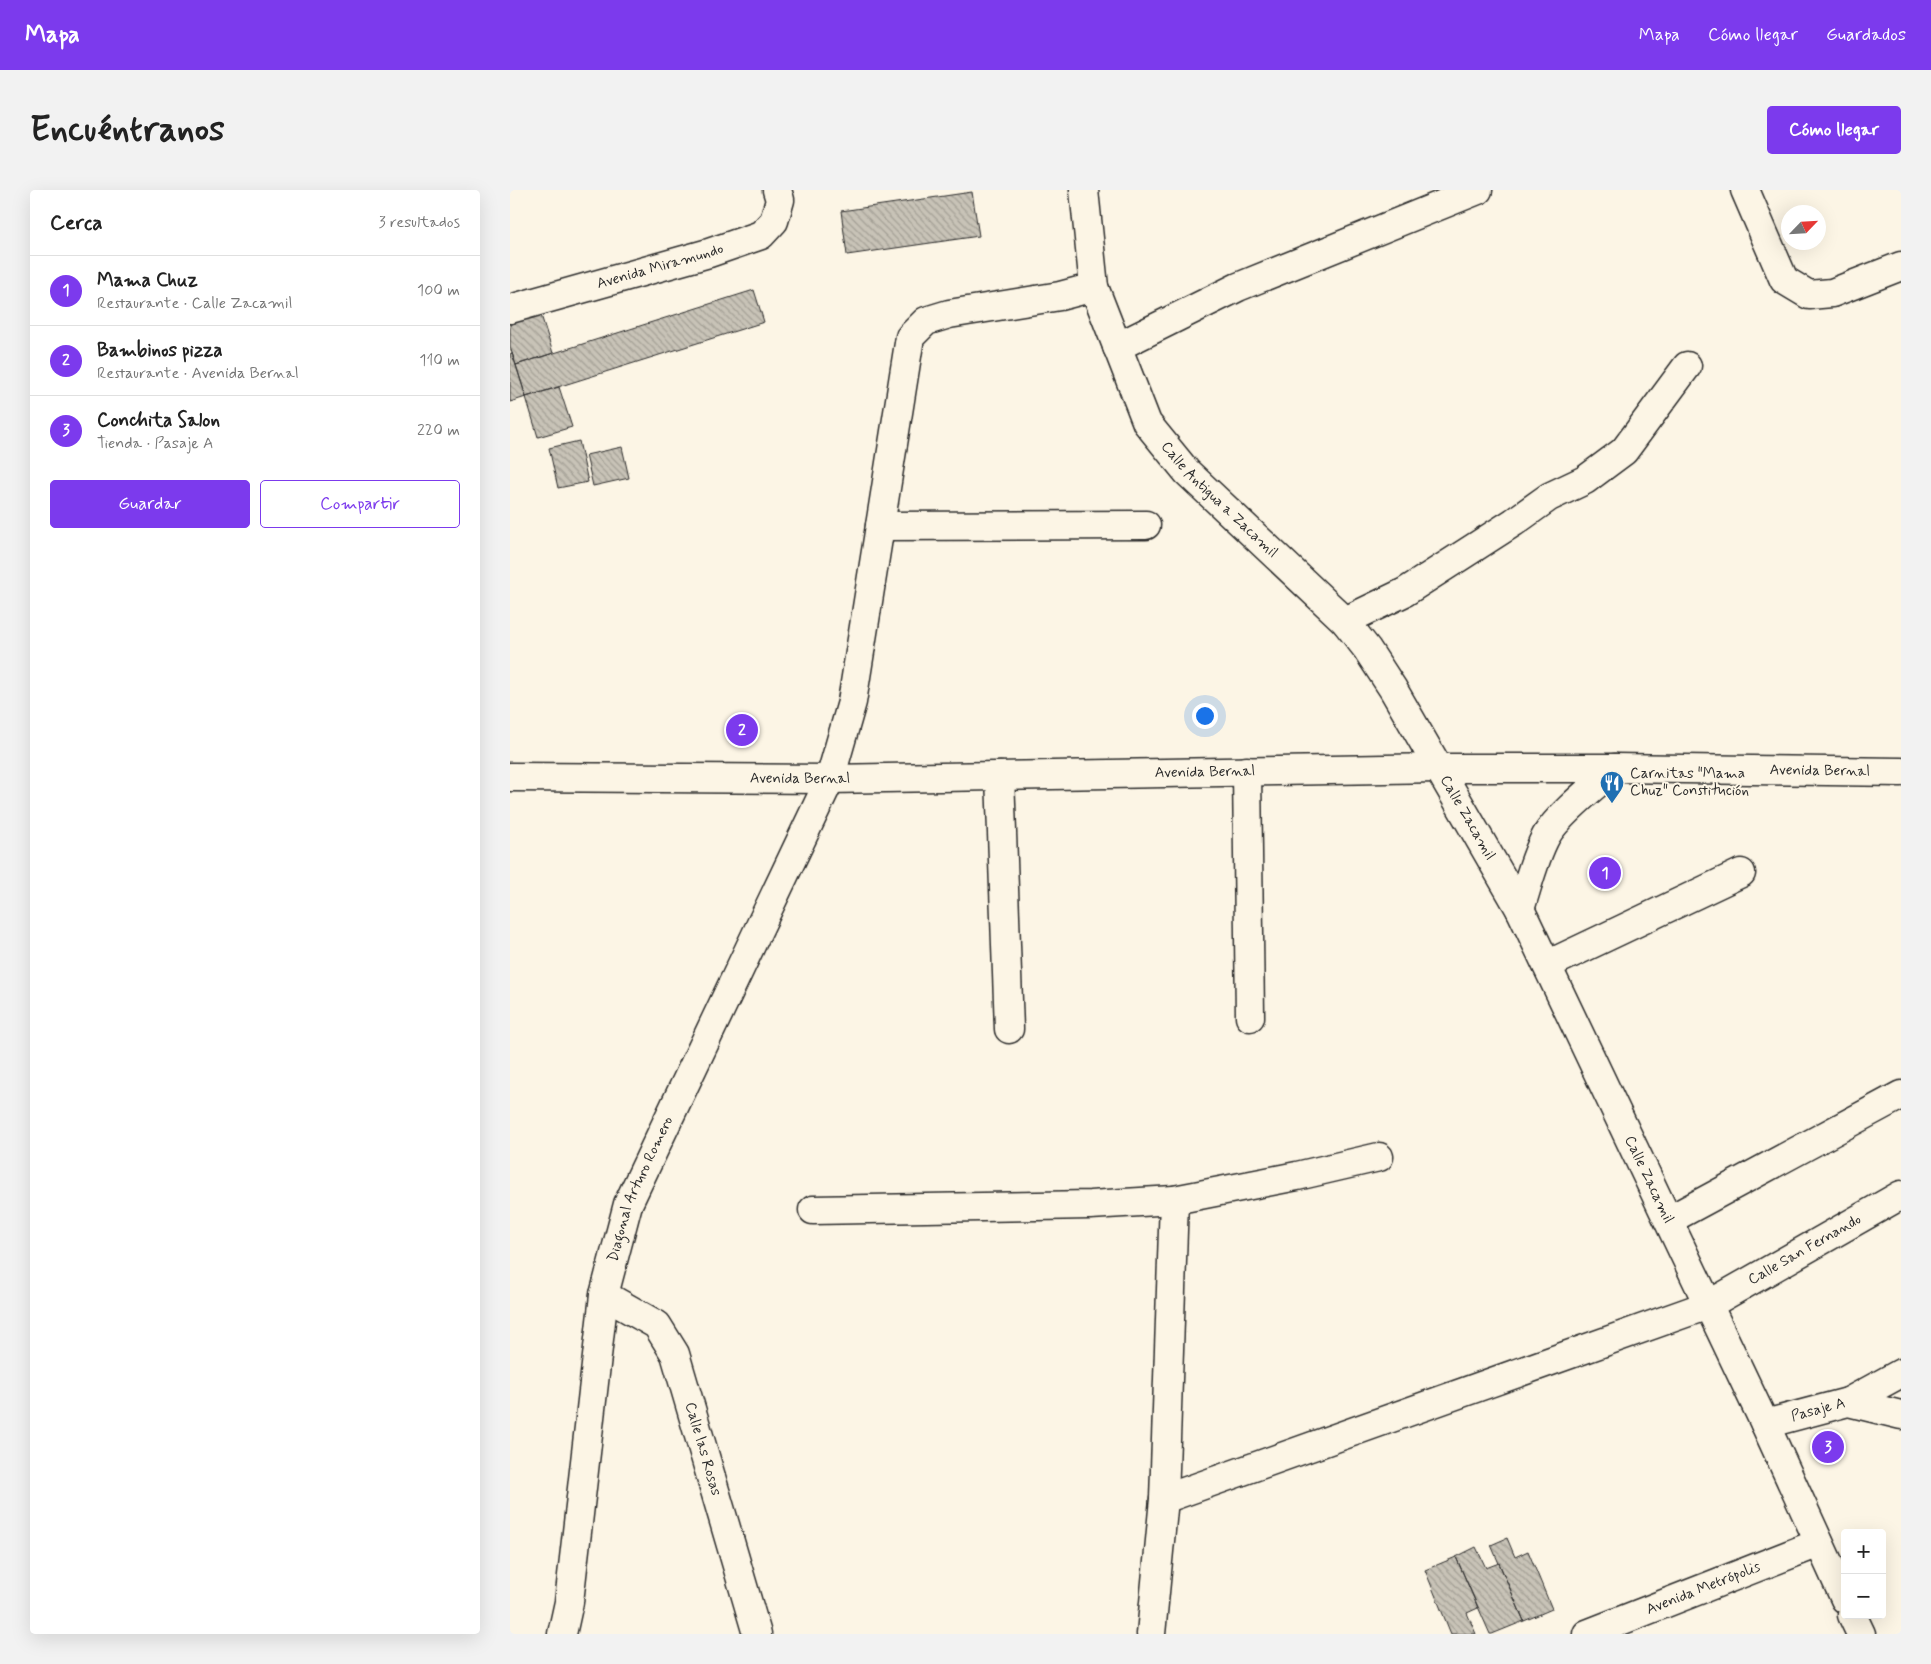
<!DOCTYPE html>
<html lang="es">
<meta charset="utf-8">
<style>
body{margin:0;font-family:Mynerve,sans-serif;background:#f2f2f2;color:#222}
.controls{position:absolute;right:15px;bottom:15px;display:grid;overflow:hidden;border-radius:5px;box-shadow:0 5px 20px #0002}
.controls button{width:45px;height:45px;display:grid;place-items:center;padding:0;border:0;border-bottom:1px solid #e0e0e0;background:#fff;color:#222;font:25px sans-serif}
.compass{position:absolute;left:1271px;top:15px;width:45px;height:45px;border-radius:50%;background:#fff;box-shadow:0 5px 20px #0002;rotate:65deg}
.you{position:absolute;left:694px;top:525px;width:18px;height:18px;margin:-12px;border:4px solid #fff;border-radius:50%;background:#1a73e8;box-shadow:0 0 0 8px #1a73e833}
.badge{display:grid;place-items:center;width:32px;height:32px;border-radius:50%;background:#7c3aed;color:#fff;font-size:16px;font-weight:700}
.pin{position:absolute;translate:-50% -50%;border:2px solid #fff;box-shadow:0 1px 5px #0006}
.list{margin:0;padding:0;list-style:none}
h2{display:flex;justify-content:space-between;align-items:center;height:65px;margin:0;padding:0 20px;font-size:21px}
h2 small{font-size:16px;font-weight:400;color:#767676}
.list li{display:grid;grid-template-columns:32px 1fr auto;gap:15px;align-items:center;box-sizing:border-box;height:70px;padding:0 20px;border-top:1px solid #e0e0e0}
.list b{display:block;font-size:19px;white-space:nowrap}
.list p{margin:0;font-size:16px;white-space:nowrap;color:#767676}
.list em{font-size:16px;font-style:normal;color:#767676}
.actions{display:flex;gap:10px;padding:15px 20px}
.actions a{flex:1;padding:11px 0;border:1px solid #7c3aed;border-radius:5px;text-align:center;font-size:18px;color:#7c3aed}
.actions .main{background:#7c3aed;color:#fff}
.map{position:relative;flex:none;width:1391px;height:1444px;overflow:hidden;border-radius:5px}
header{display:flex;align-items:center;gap:30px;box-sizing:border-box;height:70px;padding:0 25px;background:#7c3aed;color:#fff}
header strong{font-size:24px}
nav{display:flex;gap:28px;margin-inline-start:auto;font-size:18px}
.intro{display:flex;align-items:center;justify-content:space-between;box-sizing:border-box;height:120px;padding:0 30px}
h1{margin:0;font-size:35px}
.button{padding:12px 22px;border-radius:5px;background:#7c3aed;color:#fff;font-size:18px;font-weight:700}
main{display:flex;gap:30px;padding:0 30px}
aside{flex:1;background:#fff;border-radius:5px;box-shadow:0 5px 20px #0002}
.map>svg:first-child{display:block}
</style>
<header>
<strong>Mapa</strong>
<nav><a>Mapa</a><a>Cómo llegar</a><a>Guardados</a></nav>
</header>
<div class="intro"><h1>Encuéntranos</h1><a class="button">Cómo llegar</a></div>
<main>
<aside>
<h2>Cerca<small>3 resultados</small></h2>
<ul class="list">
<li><span class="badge">1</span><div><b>Mama Chuz</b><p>Restaurante · Calle Zacamil</p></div><em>100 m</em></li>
<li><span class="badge">2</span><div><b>Bambinos pizza</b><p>Restaurante · Avenida Bernal</p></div><em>110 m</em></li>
<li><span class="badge">3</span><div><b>Conchita Salon</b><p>Tienda · Pasaje A</p></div><em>220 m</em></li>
</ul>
<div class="actions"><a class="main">Guardar</a><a>Compartir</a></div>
</aside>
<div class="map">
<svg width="1391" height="1444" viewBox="0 0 1391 1444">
<defs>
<pattern id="building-back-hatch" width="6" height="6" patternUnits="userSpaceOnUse" patternTransform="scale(1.25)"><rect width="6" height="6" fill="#c8c3b7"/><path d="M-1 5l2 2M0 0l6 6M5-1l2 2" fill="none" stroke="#a39f95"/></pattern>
</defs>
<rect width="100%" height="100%" fill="#fcf5e5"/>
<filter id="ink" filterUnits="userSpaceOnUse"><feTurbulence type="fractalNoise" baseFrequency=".02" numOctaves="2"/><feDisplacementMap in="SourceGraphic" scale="10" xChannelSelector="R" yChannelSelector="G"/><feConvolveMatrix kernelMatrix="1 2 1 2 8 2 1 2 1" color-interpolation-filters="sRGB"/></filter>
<g filter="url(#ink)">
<path fill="url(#building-back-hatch)" stroke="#2b2b2b" d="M462,2L469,46L337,65L331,21Z
M244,100L254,132L16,207L6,175Z
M31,125L43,163L6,175L0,157V134Z
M2,163L16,207L0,212V164Z
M49,197L62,237L28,247L16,207Z
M69,251L78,292L48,298L39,258Z
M112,257L119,288L83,296L76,265Z
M997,1348L1005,1367L1018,1361L1042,1419L1014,1431L981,1355Z
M966,1357L976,1378L989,1373L1014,1431L982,1444H980L946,1367Z
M946,1367L968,1418L957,1423L966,1444H941L915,1380Z"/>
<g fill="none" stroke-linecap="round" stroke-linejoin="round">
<defs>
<g id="minor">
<path id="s1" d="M574,0L584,97L637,233L677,282L835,431L857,459L883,499L1010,719L1255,1234L1335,1409"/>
<path d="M1235,0L1274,90L1299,105L1322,103L1391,76"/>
<path id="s2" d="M0,119L199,63L251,45L264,31L270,10L267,0"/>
<path d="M607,157L728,97L968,0"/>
<path d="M370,336L636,335"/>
<path d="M835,431L895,402L1004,332L1039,307L1075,290L1114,261L1177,176"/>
<path d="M737,581L740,827"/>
<path d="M490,586L499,839"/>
<path d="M1037,775L1231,683"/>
<path d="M303,1020L580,1015L664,1010L787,986L869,967"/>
<path d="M1159,1030L1391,905"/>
<path id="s3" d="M94,1105L147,1135L165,1164L247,1444"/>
<path d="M1338,1212L1391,1183"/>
<path id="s4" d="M1255,1234L1338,1212L1391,1225"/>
<path id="s5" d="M654,1309L1198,1115L1391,1005"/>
<path d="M1342,1425L1351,1444"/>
<path id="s6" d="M52,1444L59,1412L94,1105L118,1014L320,589L342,512L400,147L416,131L439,124L550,106L584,97"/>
<path d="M641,1444L654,1309L664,1010"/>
<path id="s7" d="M1077,1444L1309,1353"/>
</g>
<g id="major">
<path id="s8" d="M0,587L320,589L928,578H1105L1391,582"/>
<path d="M1010,719C1018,695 1024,668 1036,646C1048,625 1086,595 1105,578"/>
</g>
</defs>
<use href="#minor" stroke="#2b2b2b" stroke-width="31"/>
<use href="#major" stroke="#2b2b2b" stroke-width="31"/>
<use href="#minor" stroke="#fcf5e5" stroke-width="28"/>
<use href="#major" stroke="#fcf5e5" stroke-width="28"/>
</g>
</g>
<defs>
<symbol id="restaurant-pin" viewBox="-11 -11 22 30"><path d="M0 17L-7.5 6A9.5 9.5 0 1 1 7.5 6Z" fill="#1f6fb2" stroke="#fcf5e5"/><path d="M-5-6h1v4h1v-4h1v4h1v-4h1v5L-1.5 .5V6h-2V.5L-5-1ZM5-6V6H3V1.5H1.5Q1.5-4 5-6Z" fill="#fff"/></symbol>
</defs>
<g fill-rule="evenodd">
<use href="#restaurant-pin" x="1088" y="579" width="28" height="38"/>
</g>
<g text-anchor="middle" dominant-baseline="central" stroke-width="4" stroke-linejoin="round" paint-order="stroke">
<g font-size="15" fill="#2b2b2b" stroke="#fcf5e5">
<text stroke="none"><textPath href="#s2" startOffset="156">Avenida Miramundo</textPath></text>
<text stroke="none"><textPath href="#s1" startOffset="349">Calle Antigua a Zacamil</textPath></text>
<text stroke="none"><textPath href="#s8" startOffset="1310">Avenida Bernal</textPath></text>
<text stroke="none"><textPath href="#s8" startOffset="695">Avenida Bernal</textPath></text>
<text stroke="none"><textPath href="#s8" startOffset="290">Avenida Bernal</textPath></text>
<text stroke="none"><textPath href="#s1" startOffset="756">Calle Zacamil</textPath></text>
<text stroke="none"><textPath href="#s1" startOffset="1161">Calle Zacamil</textPath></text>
<text stroke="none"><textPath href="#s6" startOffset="454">Diagonal Arturo Romero</textPath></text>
<text stroke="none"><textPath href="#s5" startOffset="689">Calle San Fernando</textPath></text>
<text stroke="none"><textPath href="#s4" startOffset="55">Pasaje A</textPath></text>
<text stroke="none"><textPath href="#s3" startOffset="194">Calle las Rosas</textPath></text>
<text stroke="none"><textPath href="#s7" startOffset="125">Avenida Metrópolis</textPath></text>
</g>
<g font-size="15" fill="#2b2b2b" stroke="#fcf5e5" text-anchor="start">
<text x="1120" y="584">Carnitas "Mama<tspan x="1120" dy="17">Chuz" Constitución</tspan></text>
</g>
</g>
</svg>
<div class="controls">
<button>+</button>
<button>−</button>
</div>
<svg class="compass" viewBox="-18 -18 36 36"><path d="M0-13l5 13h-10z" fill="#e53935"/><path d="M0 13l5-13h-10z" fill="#767676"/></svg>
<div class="you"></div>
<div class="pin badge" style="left:1095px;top:683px">1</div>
<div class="pin badge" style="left:232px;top:540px">2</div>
<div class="pin badge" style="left:1318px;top:1257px">3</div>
</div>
</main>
